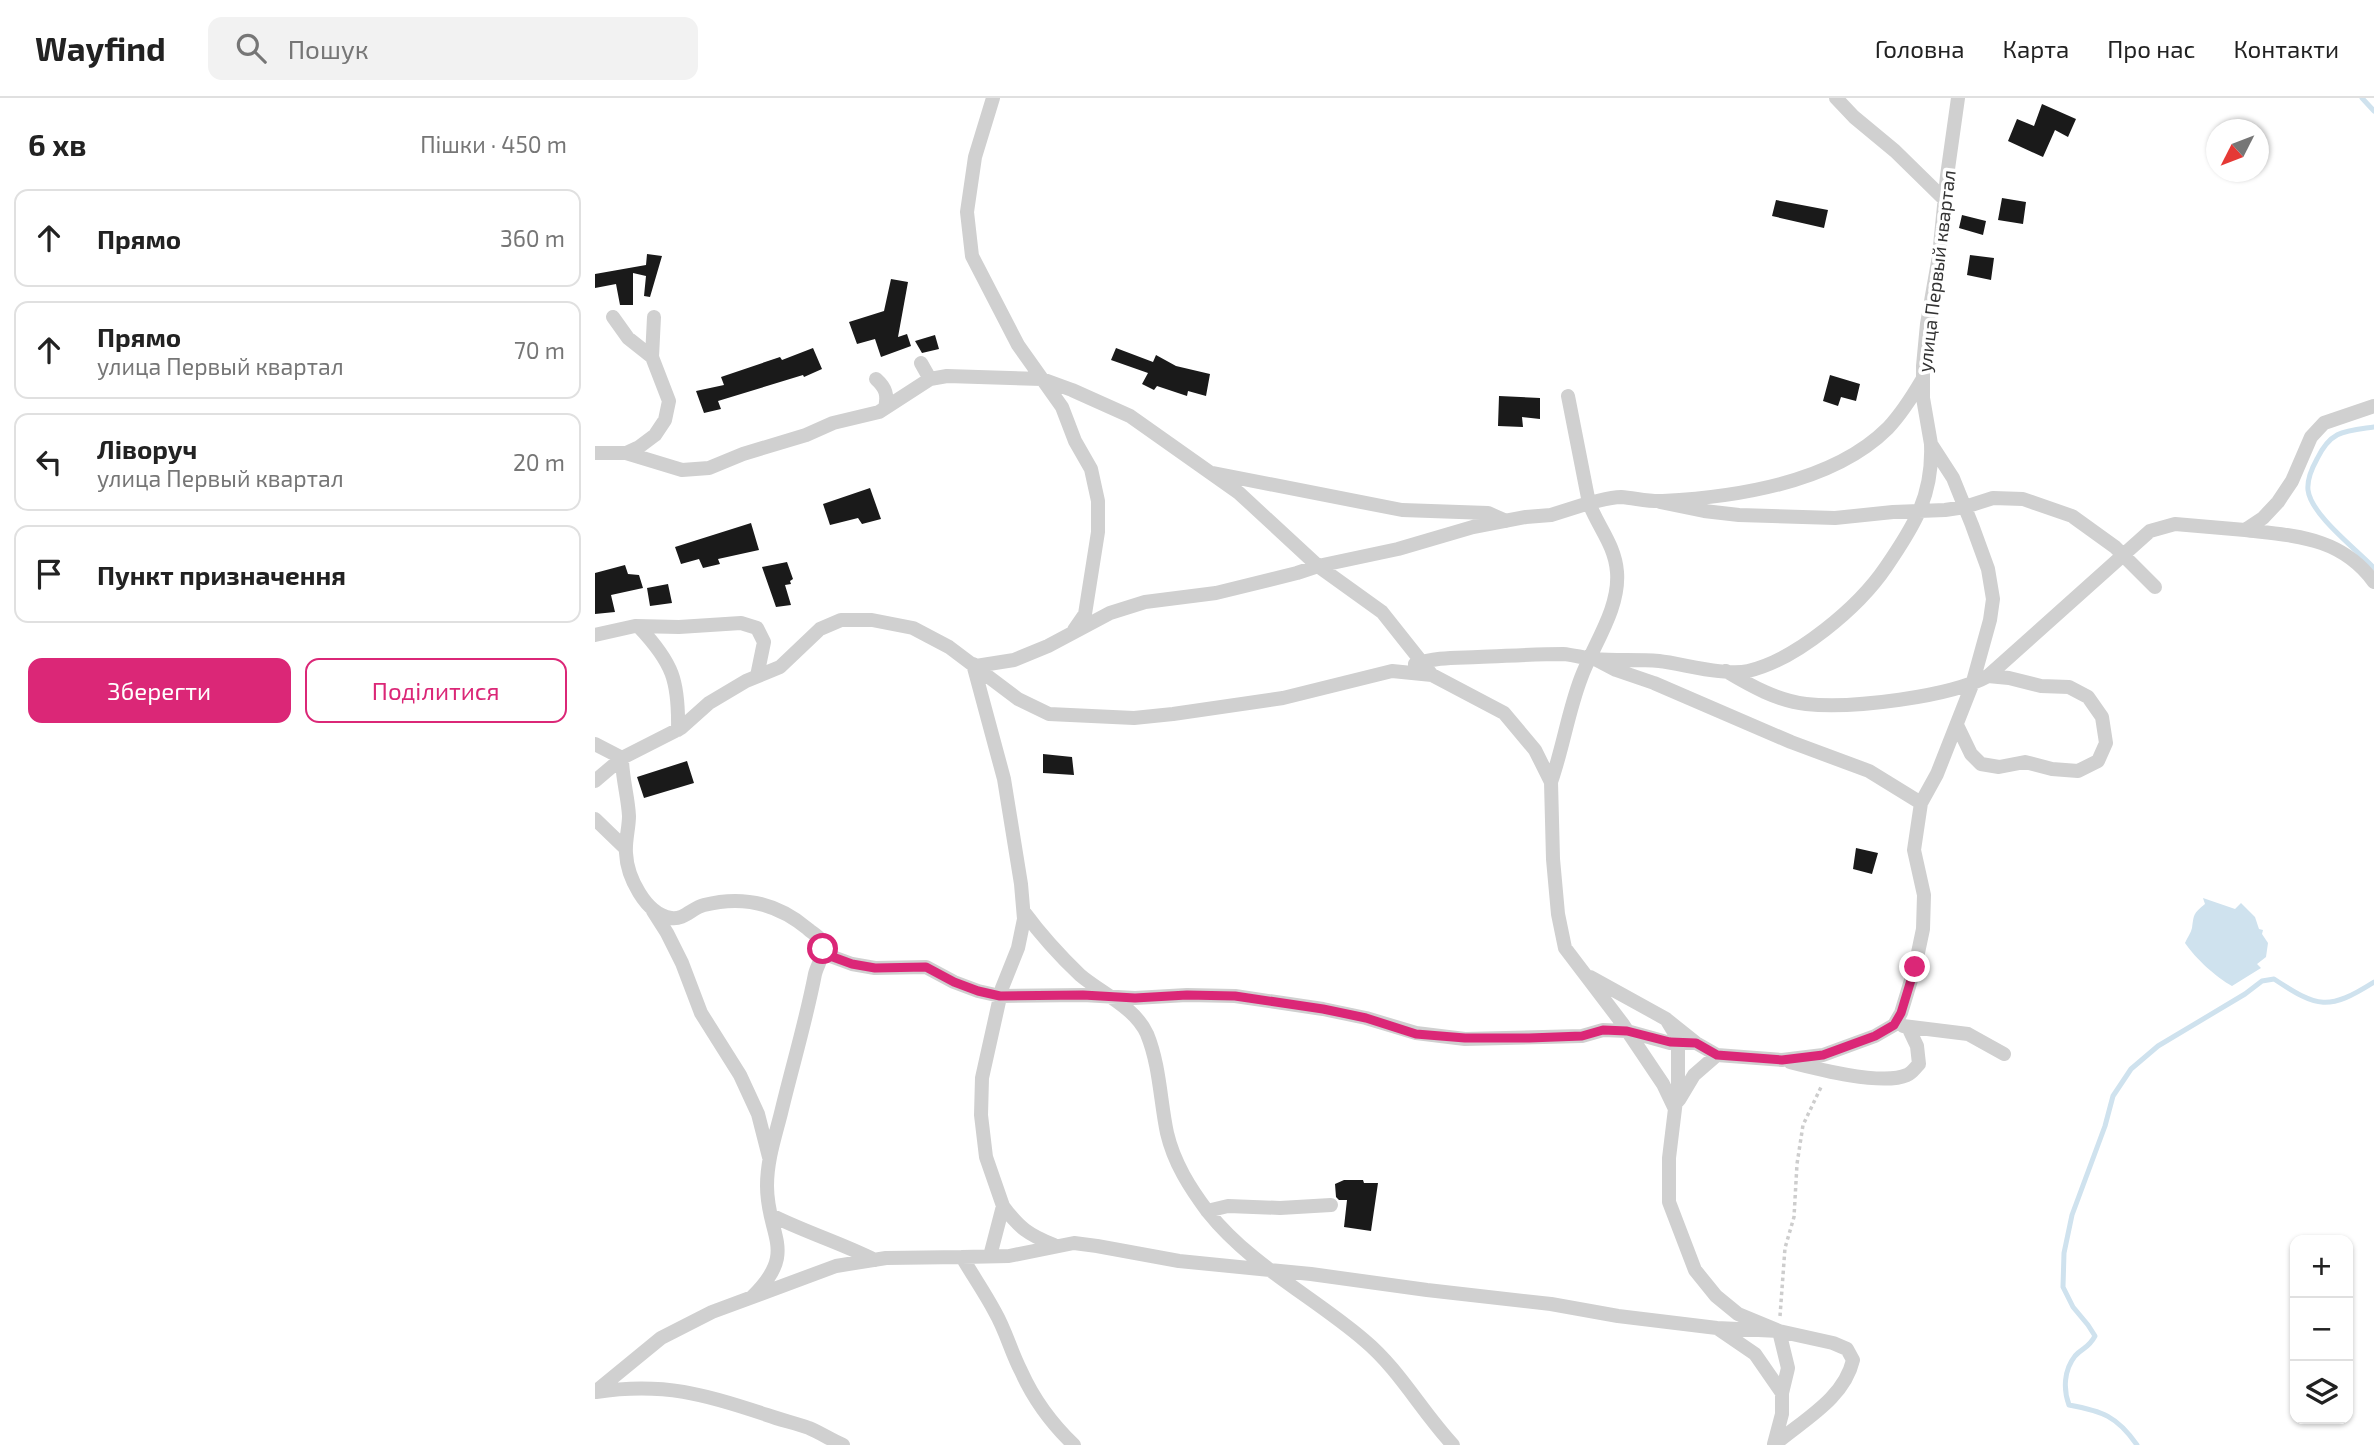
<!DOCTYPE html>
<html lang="uk">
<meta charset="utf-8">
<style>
body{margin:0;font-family:"Exo 2",sans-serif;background:#f2f2f2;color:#222}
.controls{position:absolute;right:21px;bottom:21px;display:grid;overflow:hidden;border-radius:14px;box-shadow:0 2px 5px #0004}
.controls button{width:63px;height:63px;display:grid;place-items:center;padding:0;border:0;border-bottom:2px solid #e0e0e0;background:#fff;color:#222;font:35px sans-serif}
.compass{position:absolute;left:1611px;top:21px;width:63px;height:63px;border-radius:50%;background:#fff;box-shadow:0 2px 5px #0004;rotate:228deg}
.stop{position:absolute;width:21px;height:21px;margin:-16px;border:5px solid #db2777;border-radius:50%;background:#fff}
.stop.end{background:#db2777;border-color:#fff;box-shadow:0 2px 7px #0008}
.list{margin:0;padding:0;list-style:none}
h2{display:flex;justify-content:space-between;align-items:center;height:91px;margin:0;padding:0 28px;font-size:30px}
h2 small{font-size:23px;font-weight:400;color:#767676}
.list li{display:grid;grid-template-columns:46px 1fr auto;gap:21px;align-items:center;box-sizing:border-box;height:98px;margin:0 14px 14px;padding:0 14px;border:2px solid #e0e0e0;border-radius:14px}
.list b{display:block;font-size:26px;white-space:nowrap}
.list p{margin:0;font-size:23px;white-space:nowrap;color:#767676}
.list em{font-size:23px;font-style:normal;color:#767676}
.actions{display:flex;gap:14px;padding:21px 28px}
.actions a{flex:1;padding:16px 0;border:2px solid #db2777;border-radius:14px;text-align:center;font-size:24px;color:#db2777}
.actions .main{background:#db2777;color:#fff}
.icon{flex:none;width:38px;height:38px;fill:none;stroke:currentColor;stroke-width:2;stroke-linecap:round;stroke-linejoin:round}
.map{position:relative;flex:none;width:1779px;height:1347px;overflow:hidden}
header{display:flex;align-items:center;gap:42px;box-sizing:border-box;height:98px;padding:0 35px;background:#fff;border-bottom:2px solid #e0e0e0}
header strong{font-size:33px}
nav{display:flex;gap:38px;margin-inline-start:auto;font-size:24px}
.search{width:490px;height:63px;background:#f2f2f2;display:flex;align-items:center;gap:18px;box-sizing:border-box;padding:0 24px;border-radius:14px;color:#767676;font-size:26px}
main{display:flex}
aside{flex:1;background:#fff}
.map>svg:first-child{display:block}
</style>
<header>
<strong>Wayfind</strong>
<div class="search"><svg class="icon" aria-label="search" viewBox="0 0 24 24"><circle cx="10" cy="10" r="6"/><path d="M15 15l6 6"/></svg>Пошук</div>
<nav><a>Головна</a><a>Карта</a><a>Про нас</a><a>Контакти</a></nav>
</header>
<main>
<aside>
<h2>6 хв<small>Пішки · 450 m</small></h2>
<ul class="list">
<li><svg class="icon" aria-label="ahead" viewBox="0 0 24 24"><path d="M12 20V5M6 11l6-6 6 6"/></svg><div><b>Прямо</b></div><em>360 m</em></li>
<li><svg class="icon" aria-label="ahead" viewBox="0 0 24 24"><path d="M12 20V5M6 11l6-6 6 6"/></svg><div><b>Прямо</b><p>улица Первый квартал</p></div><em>70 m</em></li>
<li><svg class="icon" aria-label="left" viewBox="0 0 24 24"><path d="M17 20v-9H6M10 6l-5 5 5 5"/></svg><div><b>Ліворуч</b><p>улица Первый квартал</p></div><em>20 m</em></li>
<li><svg class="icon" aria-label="arrive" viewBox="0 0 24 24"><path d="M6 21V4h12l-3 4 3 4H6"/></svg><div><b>Пункт призначення</b></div></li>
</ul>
<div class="actions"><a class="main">Зберегти</a><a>Поділитися</a></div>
</aside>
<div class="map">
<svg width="1779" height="1347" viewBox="0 0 1779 1347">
<rect width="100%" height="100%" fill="#fff"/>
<path fill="#cfe2ee" d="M1608,800L1640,811L1646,805L1660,819L1664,831L1668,832L1667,836L1673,845L1671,859L1662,866L1666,870L1637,888C1622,880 1600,860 1590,845C1592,840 1596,835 1597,830C1599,816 1598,816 1610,806Z"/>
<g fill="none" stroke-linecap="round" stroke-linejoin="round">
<path stroke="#cfe2ee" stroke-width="5" d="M1767,0L1779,13
M1779,329C1750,333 1736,332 1722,361C1717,370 1712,382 1713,392C1716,417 1761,451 1779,470
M1542,1347C1522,1318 1507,1313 1474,1307C1468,1291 1469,1272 1480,1258C1488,1249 1493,1251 1500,1238L1493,1227L1478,1209L1468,1189L1469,1155L1477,1117L1510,1028L1518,998L1536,971L1563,948L1650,896L1667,883L1679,881C1723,910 1733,913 1779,884"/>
</g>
<path fill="#1a1a1a" d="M1447,6L1481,21L1473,39L1460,32L1448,59L1413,43L1422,21L1439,28Z
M1407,100L1431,104L1428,126L1403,122Z
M1181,102L1233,112L1229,130L1177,118Z
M1367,117L1391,123L1388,137L1364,130Z
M52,156L67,158L55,199L49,198L51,178L38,175V207H25L21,186L0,190V176L51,167Z
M1375,157L1399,160L1396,182L1372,177Z
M296,181L313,184L303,239L312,236L316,248L286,259L280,241L262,246L254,224L289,213Z
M340,237L344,251L327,255L320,243Z
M218,250L227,271L209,279L208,277L123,303L126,311L109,315L101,293L129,287L126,279L185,259L187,262Z
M521,250L558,264L561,257L581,268L615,276L611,298L593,293L592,298L562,288L559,292L547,286L553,275L516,262Z
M1235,277L1265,286L1261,303L1246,299L1243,308L1228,303Z
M904,298L945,300V321L927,319L928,329L903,328Z
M275,390L286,421L267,426L263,420L235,427L228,406Z
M156,425L164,452L123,461L125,466L108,470L104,461L86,466L80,449Z
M192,464L198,481L195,483L196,486L190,487L196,507L181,509L167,469Z
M30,467L33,476L44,477L48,490L16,497L20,514L0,516V475Z
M73,486L77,505L55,508L52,490Z
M448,656L477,659L479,677L448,675Z
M92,663L99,685L49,700L42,679Z
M1261,750L1283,755L1277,776L1258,771Z
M749,1082H768L769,1085H783L776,1133L749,1129L752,1102H744L741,1099L740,1086Z"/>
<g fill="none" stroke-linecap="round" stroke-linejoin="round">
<path stroke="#cdcdcd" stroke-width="3.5" stroke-dasharray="3.5 3.5" stroke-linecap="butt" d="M1185,1218L1190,1150L1199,1119L1202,1066L1208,1027L1227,987"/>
<path stroke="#d0d0d0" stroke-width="14" d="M398,0L380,59L372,114L377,158L423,247L467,309L480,343L496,371L503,403V434L490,516L479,532
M1241,0L1259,19L1300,53L1350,102
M18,219L33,240L57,259L74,303L70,322L60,337L44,349L31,355
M57,259L59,219
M326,265L335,281
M281,281C291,290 293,297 290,310
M973,298L994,405C1004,403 1015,399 1026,399C1040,400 1054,404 1068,403C1142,399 1239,384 1293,330C1307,315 1317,299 1327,282
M0,355H31L87,372L114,370L148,356L211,337L238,325L284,314L335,281L352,278L447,281L477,292L535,318L644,395L723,468L787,514L837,577
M618,375L807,412L893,415L911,423
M1065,404L1109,413L1144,417L1240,420L1298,414L1350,412L1370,409L1398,400L1428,401L1477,418L1520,449L1560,489
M1650,432C1701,438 1746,439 1779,484
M44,529C78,565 84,583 83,632
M0,537L40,528L84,529L146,525L162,530L169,544L162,578
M1002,562L1021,572L1059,585L1196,644L1274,673L1326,705
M378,566L409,681L426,786L429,821L423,850L407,890L387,980L386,1017L391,1059L408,1108L395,1158
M820,566C841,559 861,560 883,559C911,558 940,556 968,556C979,557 989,560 1000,561C1021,563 1042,561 1064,563C1089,566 1130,578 1153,573C1201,562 1264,509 1291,469C1319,428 1338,398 1336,347
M381,568L419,562L453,548L515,515L550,504L621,495L702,475L723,468L803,451L878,429L931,419L956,417L994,405C1003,429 1020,447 1022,474C1025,511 998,547 986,580C973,614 968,650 956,684
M1131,573C1156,588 1183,603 1211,606C1256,611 1355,599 1393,578L1555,433L1580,426L1650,432L1668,420L1683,404L1697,383L1716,339L1729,325L1779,308
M1362,627L1376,656L1386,666L1404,669L1430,664L1457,671L1483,673L1503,663L1511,645L1507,619L1493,599L1474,589L1446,588L1414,580L1393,578
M0,646L27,660L86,630L114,605L151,583L185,569L225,531L246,522H277L318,530L354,549L423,601L454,616L539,620L578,616L688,600L797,573L837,577L909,615L940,652L956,684L958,761L963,816L970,850L1027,925L1068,986L1079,1009
M27,660C27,680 33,698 34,718C34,730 30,743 31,755C32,778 50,816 76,820C89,822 97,810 109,807C148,797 182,805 213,831C216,834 222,837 225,841C225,842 228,850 228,851C228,859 222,868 220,876C211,923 197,969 186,1015C180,1039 172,1062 172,1088C172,1139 204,1153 157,1199
M0,683L27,660
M0,721L30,750
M58,813L72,835L87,865L106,915L145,977L163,1016L174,1059
M429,814C446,837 464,857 485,877C506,895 540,909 552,936C565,968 565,1002 572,1035C579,1065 595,1090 613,1114C655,1167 719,1199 769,1242C804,1271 827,1314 858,1347
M227,855L257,866L280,870L331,869L359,884L383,893L405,898L488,897L540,900L592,897L640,898L728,911L771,920L821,935L870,941L987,938L1008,932L1032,933L1075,945H1101
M995,879L1071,921L1080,936L1083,945V986L1074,1060V1104L1100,1172L1121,1198L1143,1216L1184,1233L1193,1270L1187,1295V1316L1179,1346
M1071,921L1101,945L1122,957L1187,962L1228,957L1280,938L1299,927L1306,915L1320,869L1328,831L1329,797L1319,752L1326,705L1342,676L1377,587L1395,522L1398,501L1393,471L1377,427L1358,380L1336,346L1328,300V268L1332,226L1344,158L1352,78L1363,0
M1308,928L1373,936L1409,956
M1195,964C1222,971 1287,988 1312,977C1317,975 1320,970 1324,966L1322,948L1313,929
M1084,1002L1099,977L1122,957
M408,1108C424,1130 434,1137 459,1147
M612,1113L633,1108L685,1110L736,1107
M176,1117C210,1134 246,1145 280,1162
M367,1159L414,1158L479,1145L502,1148L584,1163L716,1176L832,1192L956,1206L1023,1218L1122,1230L1184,1233L1238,1245L1252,1251L1258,1262C1249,1301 1208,1322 1179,1347
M1122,1230L1160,1256L1187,1295
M0,1294L66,1240L117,1214L241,1168L291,1160L367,1159C378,1178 390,1195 400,1214C411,1233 416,1254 426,1273C439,1302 456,1325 479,1347
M1,1294C68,1284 110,1296 172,1317C186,1322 200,1325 214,1330C226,1335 236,1342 248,1347"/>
</g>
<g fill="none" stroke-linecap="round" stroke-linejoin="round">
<path stroke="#db2777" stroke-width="9" d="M228,851L227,855L257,866L280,870L331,869L359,884L383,893L405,898L488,897L540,900L592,897L640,898L728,911L771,920L821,936L870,940H934L987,938L1008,932L1032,933L1075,944L1101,945L1122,957L1187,962L1228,957L1280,938L1299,927L1306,915L1320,869"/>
</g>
<g text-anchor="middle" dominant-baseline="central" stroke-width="7" stroke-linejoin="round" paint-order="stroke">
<g font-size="19" fill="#333" stroke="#fff">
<text transform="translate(1341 173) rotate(-83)">улица Первый квартал</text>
</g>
</g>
</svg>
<div class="controls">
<button>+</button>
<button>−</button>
<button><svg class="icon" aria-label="layers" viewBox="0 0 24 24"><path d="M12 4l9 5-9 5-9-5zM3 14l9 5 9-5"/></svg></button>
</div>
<svg class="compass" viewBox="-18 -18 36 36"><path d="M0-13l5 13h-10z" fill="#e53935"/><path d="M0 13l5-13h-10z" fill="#767676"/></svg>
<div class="stop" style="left:228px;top:851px"></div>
<div class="stop end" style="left:1320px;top:869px"></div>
</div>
</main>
